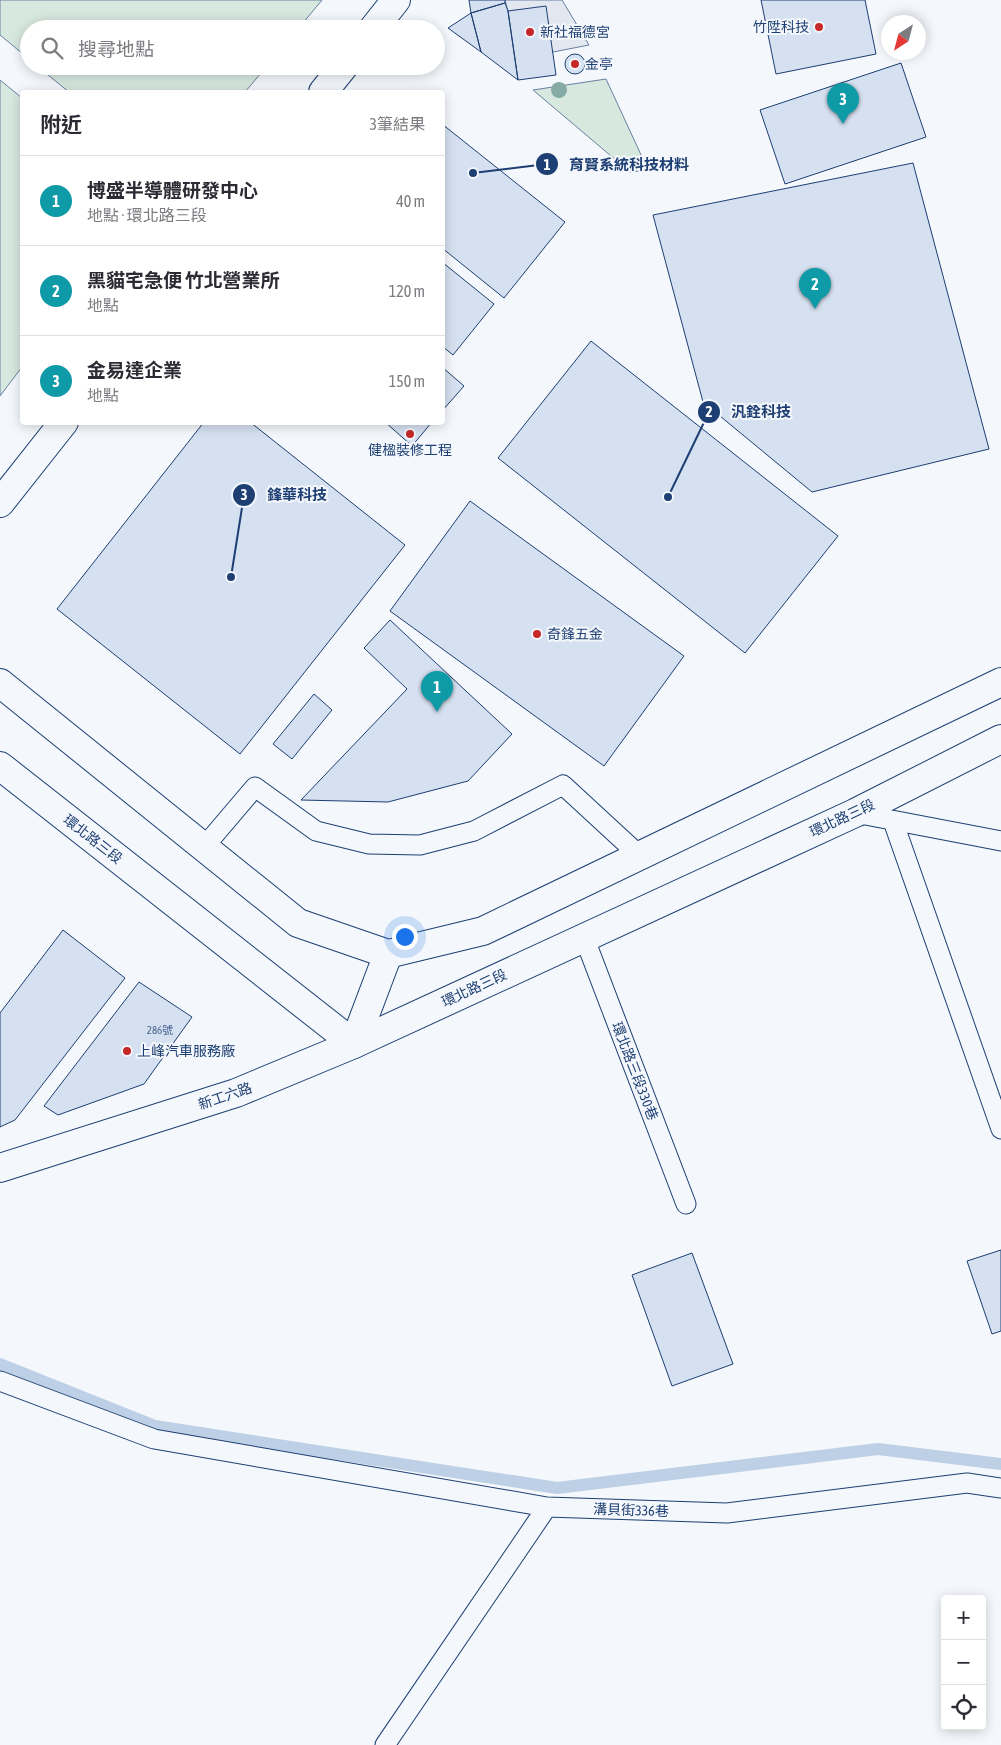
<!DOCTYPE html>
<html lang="zh-TW">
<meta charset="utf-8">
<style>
body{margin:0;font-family:"Asap Condensed","Noto Sans TC",sans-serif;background:#f2f2f3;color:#2b2b33}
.controls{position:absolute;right:15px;bottom:15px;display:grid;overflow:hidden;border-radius:5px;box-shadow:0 2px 12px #0003}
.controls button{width:45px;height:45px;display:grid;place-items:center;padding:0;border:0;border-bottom:1px solid #e1e1e2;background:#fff;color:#2b2b33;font:25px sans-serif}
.compass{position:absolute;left:881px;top:15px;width:45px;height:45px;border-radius:50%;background:#fff;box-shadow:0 2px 12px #0003;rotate:216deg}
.you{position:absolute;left:404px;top:936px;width:18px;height:18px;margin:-12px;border:4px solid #fff;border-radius:50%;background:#1a73e8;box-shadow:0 0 0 8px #1a73e833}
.badge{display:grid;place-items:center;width:32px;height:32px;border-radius:50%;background:#0b8043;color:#fff;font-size:16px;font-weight:700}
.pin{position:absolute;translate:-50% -41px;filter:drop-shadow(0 1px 2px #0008)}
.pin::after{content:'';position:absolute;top:26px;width:18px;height:15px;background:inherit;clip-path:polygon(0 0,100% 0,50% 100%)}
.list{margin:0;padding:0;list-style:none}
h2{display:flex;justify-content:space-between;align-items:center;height:65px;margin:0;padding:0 20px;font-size:21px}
h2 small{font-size:16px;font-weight:400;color:#7c7c81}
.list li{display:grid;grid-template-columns:32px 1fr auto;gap:15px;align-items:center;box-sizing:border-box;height:90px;padding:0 20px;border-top:1px solid #e1e1e2}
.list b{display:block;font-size:19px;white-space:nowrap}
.list p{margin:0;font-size:16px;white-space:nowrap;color:#7c7c81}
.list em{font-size:16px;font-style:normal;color:#7c7c81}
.icon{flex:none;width:28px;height:28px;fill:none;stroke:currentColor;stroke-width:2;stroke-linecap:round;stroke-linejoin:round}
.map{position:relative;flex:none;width:1001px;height:1745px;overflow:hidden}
.search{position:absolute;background:#fff;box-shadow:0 2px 12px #0003;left:20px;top:20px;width:425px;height:55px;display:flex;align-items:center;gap:12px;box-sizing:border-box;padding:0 18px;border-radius:28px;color:#7c7c81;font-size:19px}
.panel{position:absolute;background:#fff;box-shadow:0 2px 12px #0003;left:20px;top:90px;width:425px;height:335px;border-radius:5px}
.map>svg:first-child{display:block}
</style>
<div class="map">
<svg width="1001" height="1745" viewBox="0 0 1001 1745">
<rect width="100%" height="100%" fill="#f4f7fb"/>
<path fill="#d7e8df" stroke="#687fa3" d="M0,0H322L298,29H29V59L0,35Z
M37,66H267L245,92H69Z
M606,79L648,170L630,172L533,90Z
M0,80L22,98V367L0,396Z"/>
<path fill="#e3e8f0" stroke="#687fa3" d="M505,0H562L589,45L553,52L508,11Z"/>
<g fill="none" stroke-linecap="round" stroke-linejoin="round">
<path stroke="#bed0e5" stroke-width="12" d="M0,1364L155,1426L557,1488L878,1449L1001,1464"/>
</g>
<path fill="#d5e0f0" stroke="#1d3f73" d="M469,0H505V3L471,13Z
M761,0H865L876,54L776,74Z
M505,3L508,11L518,80L481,52L471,13Z
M546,6L556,75L518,80L508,11Z
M471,13L481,52L448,28Z
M565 64a10 10 0 1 1 20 0a10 10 0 1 1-20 0Z
M901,63L926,137L785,184L760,110Z
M442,124L565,222L504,298L442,248Z
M913,163L989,449L812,492L703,402L653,215Z
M442,262L494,304L453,355L442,346Z
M591,341L838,536L745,653L498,458Z
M442,367L464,386L442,411Z
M204,422H250L405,545L240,754L57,609Z
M385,422H432L412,446Z
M470,501L684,656L604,766L390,611Z
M390,620L512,734L468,781L388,802L301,800L407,689L364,648Z
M314,694L332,710L292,759L273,744Z
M63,930L125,978L15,1120L0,1127V1013Z
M139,982L192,1017L144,1084L58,1115L44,1106Z
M1001,1250V1331L992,1334L967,1261Z
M692,1253L733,1364L672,1386L632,1275Z"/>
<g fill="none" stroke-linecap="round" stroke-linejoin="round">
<defs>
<path id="lane" d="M855,813L1001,841
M893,821L1001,1129
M204,847L255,787L316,831L369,844L420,845L474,831L563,785L640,856
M584,937L686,1204
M0,1381L154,1439L547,1507L727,1513L967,1483L1001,1488
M385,1745L547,1507"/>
<path id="street" d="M373,29L396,0
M323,92L344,66
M0,503L64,422
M0,1168L236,1093L354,1044L388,954"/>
<path id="secondary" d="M0,683L298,923L388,954L483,931L1001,682
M0,766L354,1044L855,813L1001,739"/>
</defs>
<use href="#lane" stroke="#1d3f73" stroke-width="21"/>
<use href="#street" stroke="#1d3f73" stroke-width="30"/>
<use href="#secondary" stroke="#1d3f73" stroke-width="30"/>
<use href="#lane" stroke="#f4f7fb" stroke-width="19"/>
<use href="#street" stroke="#f4f7fb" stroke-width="28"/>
<use href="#secondary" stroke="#f4f7fb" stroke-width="28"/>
</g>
<circle fill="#86aba6" cx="559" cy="90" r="8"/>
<g fill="#c62828" stroke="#f4f7fb" stroke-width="2">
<circle cx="819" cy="27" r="5"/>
<circle cx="530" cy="32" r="5"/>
<circle cx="575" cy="64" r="5"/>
<circle cx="410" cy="434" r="5"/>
<circle cx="537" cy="634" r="5"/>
<circle cx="127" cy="1051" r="5"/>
</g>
<g text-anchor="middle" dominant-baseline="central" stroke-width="4" stroke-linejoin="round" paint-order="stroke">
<g font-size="11" fill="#4b6792">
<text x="160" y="1030">286號</text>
</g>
<g font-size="14" fill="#1d3f73" stroke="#f4f7fb" text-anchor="start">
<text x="809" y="27" text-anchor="end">竹陞科技</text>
<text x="540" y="32">新社福德宮</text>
<text x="585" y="64">金亭</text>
<text x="410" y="450" text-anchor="middle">健楹裝修工程</text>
<text x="547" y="634">奇鋒五金</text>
<text x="137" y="1051">上峰汽車服務廠</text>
</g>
<g font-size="14" fill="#1d3f73" stroke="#f4f7fb">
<text transform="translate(842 818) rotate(-25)">環北路三段</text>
<text transform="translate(93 839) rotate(38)">環北路三段</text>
<text transform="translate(474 988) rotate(-25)">環北路三段</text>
<text transform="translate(635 1071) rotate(69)">環北路三段330巷</text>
<text transform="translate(225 1096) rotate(-19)">新工六路</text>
<text transform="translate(631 1510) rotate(2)">溝貝街336巷</text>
</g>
</g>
<path fill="none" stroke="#1d3f73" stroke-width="2" d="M473 173L547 164M668 497L709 412M231 577L244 495"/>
<g fill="#1d3f73" stroke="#f4f7fb" stroke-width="2">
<circle cx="473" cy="173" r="5"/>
<circle cx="668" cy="497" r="5"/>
<circle cx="231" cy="577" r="5"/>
<circle cx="547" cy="164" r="12"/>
<circle cx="709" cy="412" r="12"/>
<circle cx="244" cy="495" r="12"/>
</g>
<g font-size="15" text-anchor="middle" font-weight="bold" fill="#fff">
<text x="547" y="170">1</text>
<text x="709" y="417">2</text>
<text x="244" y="500">3</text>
</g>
<g font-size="15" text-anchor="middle" font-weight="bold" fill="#1d3f73" stroke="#f4f7fb" stroke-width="4" stroke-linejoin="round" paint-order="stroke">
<text x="629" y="170">育賢系統科技材料</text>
<text x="761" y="417">汎銓科技</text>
<text x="297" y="500">鋒華科技</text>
</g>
</svg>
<div class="controls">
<button>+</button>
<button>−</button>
<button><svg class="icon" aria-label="locate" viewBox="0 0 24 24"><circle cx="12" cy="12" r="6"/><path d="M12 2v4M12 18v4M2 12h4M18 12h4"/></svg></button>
</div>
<svg class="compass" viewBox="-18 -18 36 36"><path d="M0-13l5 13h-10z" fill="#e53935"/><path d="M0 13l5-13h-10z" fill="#7c7c81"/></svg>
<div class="you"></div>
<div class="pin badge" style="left:437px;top:712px;background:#0f9aa8">1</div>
<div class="pin badge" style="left:815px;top:309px;background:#0f9aa8">2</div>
<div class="pin badge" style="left:843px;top:124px;background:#0f9aa8">3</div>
<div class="search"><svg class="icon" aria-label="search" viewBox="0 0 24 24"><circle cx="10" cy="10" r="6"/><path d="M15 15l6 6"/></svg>搜尋地點</div>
<section class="panel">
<h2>附近<small>3筆結果</small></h2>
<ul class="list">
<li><span class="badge" style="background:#0f9aa8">1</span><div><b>博盛半導體研發中心</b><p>地點 · 環北路三段</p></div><em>40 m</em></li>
<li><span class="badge" style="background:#0f9aa8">2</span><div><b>黑貓宅急便 竹北營業所</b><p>地點</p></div><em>120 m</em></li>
<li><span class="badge" style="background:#0f9aa8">3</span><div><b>金易達企業</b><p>地點</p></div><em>150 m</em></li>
</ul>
</section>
</div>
